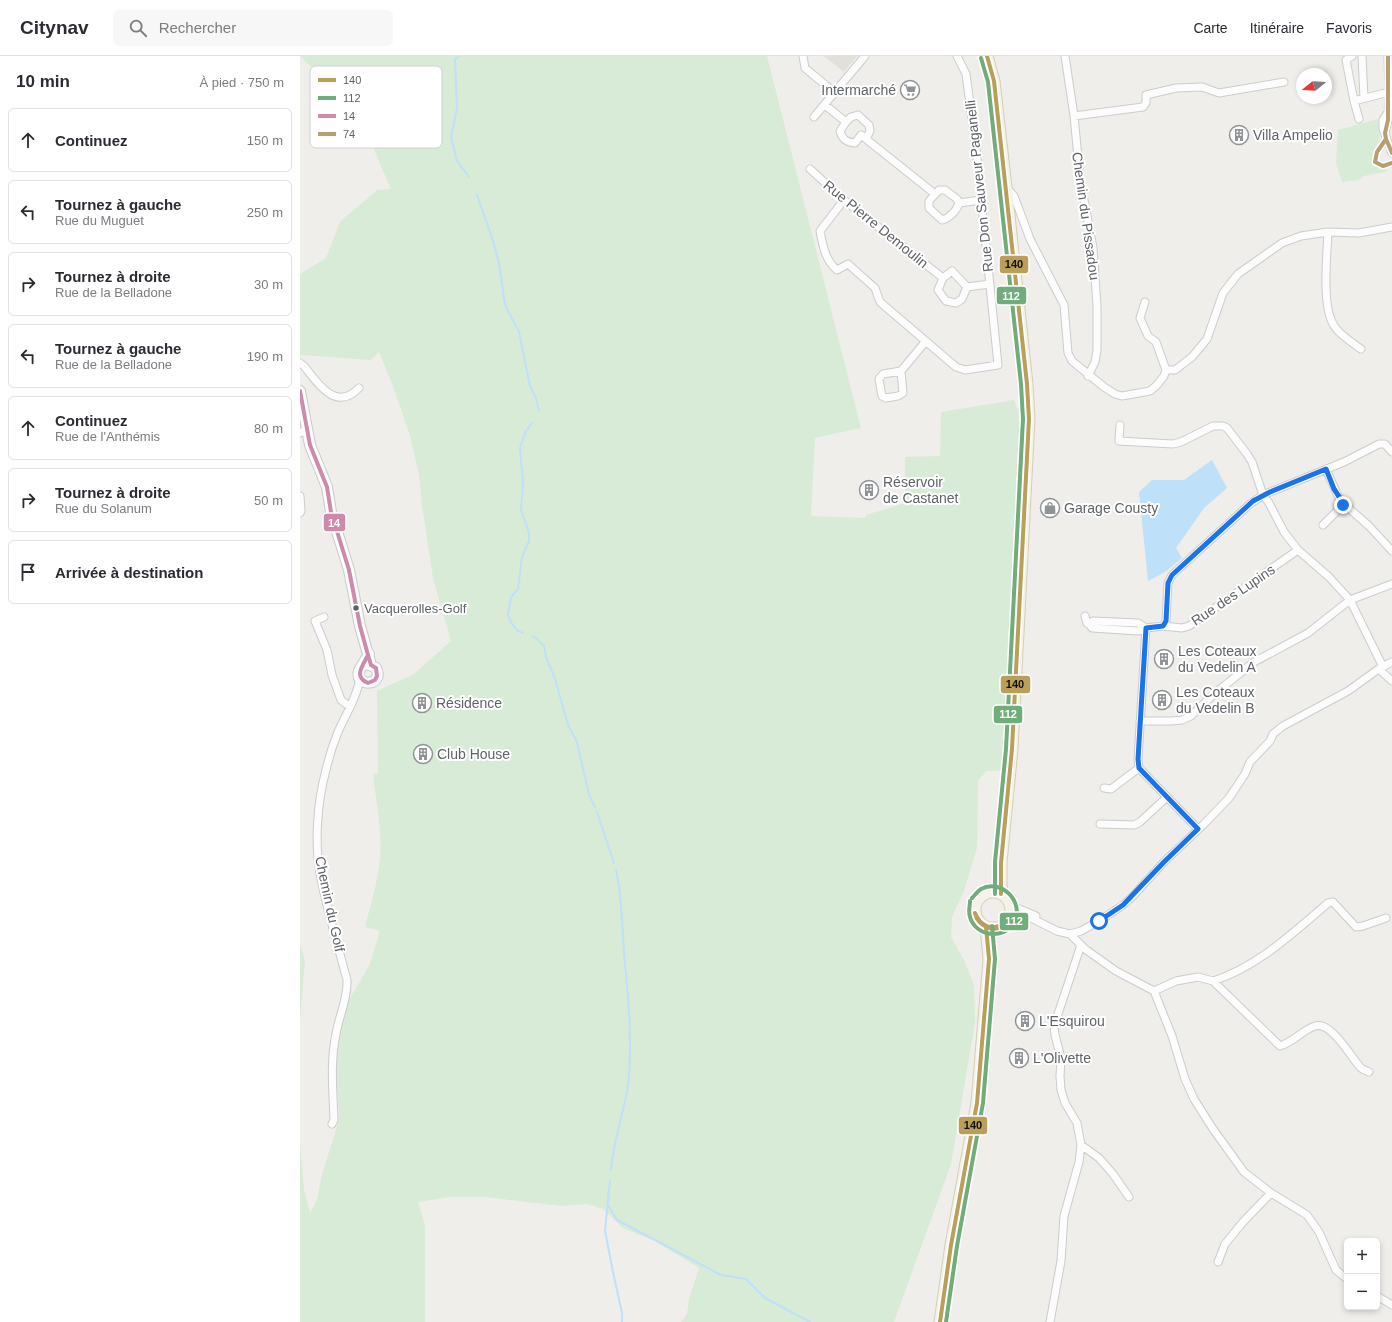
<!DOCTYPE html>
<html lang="fr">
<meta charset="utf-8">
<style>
body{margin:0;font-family:Helvetica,sans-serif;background:#f7f7f7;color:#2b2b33}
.controls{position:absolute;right:12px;bottom:12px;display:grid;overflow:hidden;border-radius:6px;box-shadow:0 2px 6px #0003}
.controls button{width:36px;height:36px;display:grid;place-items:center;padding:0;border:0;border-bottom:1px solid #e1e1e2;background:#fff;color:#2b2b33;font:20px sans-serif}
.compass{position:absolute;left:996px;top:12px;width:36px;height:36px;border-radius:50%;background:#fff;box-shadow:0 2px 6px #0003;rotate:252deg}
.stop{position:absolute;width:12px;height:12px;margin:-9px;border:3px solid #1a73e8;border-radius:50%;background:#fff}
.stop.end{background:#1a73e8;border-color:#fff;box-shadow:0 1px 4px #0008}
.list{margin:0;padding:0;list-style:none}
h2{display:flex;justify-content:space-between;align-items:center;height:52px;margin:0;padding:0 16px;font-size:17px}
h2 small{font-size:13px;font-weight:400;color:#7c7c81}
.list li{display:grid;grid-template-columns:26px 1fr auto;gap:12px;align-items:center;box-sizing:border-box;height:64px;margin:0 8px 8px;padding:0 8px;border:1px solid #e1e1e2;border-radius:6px}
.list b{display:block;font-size:15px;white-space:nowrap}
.list p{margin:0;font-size:13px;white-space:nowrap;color:#7c7c81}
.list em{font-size:13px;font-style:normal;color:#7c7c81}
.icon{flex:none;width:22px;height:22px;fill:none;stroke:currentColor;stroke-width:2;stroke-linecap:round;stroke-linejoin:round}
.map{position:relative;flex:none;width:1092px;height:1266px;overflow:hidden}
header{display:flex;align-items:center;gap:24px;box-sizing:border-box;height:56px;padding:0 20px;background:#fff;border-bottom:1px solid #e1e1e2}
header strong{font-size:19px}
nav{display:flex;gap:22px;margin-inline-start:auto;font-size:14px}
.search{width:280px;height:36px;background:#f7f7f7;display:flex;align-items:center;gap:10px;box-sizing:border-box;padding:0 14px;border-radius:6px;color:#7c7c81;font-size:15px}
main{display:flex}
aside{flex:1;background:#fff}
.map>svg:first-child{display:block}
</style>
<header>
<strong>Citynav</strong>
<div class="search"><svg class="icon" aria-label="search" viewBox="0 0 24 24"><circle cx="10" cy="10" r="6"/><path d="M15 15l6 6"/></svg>Rechercher</div>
<nav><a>Carte</a><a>Itinéraire</a><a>Favoris</a></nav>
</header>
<main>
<aside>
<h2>10 min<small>À pied · 750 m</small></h2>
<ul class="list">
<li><svg class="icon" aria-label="ahead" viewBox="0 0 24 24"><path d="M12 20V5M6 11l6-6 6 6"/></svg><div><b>Continuez</b></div><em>150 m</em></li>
<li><svg class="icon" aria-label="left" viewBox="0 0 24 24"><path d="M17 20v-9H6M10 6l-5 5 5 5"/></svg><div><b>Tournez à gauche</b><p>Rue du Muguet</p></div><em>250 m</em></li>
<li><svg class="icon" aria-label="right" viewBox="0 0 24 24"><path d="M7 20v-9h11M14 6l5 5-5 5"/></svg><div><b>Tournez à droite</b><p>Rue de la Belladone</p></div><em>30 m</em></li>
<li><svg class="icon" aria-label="left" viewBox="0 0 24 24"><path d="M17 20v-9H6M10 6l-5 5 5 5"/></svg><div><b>Tournez à gauche</b><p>Rue de la Belladone</p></div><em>190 m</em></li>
<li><svg class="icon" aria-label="ahead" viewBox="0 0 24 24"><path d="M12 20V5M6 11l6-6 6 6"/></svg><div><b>Continuez</b><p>Rue de l'Anthémis</p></div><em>80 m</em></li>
<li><svg class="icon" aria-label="right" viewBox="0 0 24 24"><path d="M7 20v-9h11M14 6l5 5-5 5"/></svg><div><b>Tournez à droite</b><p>Rue du Solanum</p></div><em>50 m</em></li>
<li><svg class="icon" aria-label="arrive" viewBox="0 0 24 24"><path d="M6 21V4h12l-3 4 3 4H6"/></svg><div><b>Arrivée à destination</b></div></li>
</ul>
</aside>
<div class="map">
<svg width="1092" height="1266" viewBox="0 0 1092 1266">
<rect width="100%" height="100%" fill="#efeeea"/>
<path fill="#e2e0da" d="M524,0H557L544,16Z"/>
<path fill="#d8ebd6" d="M0,0H467L561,372L515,382L511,460L565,462L566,459L605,447V401L640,400L641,356L714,344L724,370L706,714L686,715L678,725L677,792L664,835L652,861L651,881L664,904L674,929L675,967L651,1108L594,1266H381L387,1258L389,1243L399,1212L355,1185L323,1172L303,1153L287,1148L261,1150L185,1141H150L118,1146L125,1170V1266H0V1088L4,1133L10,1157L17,1144L22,1118L36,1074L39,1061L36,1008L37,988L40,974L45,955L52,939L70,908L80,875L65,871C71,848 78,825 80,801C82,774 76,745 73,718L78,717L77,635L114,618L151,585L133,522L122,449L119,419L110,380L93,330L79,296L71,304L0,299V218L26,202L40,166L77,134L91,133L68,80L52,52Z
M1078,63L1080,85L1074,99L1073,107L1079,111L1089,115L1064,120L1059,124L1042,126L1036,107L1038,74Z
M0,888L5,905L0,965Z"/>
<path fill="#bfe0f9" d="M912,404L927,432L904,452L876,492L882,502L865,516L848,525L839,436L852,424H884Z"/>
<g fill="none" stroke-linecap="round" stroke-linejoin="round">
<path stroke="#bfe0f9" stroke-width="2" d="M159,0L155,4L157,52L151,81L157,105L169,121
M177,139L193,185L199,207L205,249L219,276L230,330L236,342L239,355
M223,577L218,575L212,568L208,559L211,541L218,533L222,501L229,485V477L221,454L223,426L220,392L226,375L232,367
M232,580L237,583L244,590L246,601L255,623L268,669L277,686L289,739L295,751
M297,756L314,807
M311,1114C313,1083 326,1053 329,1021C332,980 328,938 324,896C322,869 322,841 316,814
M310,1124L305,1175L313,1216L322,1257V1266
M308,1149L317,1164L421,1219L446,1223L465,1242L510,1266"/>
<defs>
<path id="street" d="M503,0L505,12L535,37
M765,0L774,60L780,122L793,192L797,250V294L795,306L788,320
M1052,0L1046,4L1054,45L1089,36
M1062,0L1064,42
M1054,45L1059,63
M525,49L546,66L540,75C542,83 546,86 555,87L561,79L635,138
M1088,56L1083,64V73L1092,97
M774,60L843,51L846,47V39L876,32L902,31L919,37L984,26
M514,61L565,0
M546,66L551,61L558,59L569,69L570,75L566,83
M1085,77L1088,64L1089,36L1088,0
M510,113L544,144L643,222L652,215L667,231
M706,131L714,140L730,183L764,249L768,297L772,305L804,331L815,338L822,340L850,335L857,329L864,320L866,314H875L892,301L907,283L923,237L938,218L982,187L1001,180L1028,176L1059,177L1092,171
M639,134H645L657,143L659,147C657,154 650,162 642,164L629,152V145Z
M544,144L520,175C523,190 525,204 537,214L548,208L575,232L580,246L656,311L665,314L698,309L677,101L666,18L657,0
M659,147L681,144
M1028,176C1027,200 1021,253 1035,271C1039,278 1054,288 1061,293
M643,222L638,234L646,245L656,247L662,243L667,231L690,228
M845,246L840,262L848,280L856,286L866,314
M0,307L4,310C18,328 36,356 59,332
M601,315L603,337L598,340L586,342L582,340L579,323L583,318L601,315L626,285
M820,369L819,385L873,388L881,386L913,370H923L927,372L947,398L952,406L963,439L969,447L984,476L998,494L1029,521L1050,544L1083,611
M0,377L7,373
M1026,413L1038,440L1044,448L1069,470L1092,495
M0,440L1,455L0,457
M1023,469L1044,448
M785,560L787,567L789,568L792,572L838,575L846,572L863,570L866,565L868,527L872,519L950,448L963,439L1044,406L1079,388H1085L1092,396
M24,561L15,565L27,594L32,619L41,644L50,651
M789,568L793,565L838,567L846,572
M863,570L882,572L889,570L998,494
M846,572L838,703L839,712L898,773
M1080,612L1082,616L1092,625
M840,665H871L882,664L891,660L914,638L954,606L1008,577L1050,544L1092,528
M804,732L811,733L839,712
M800,768L834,769L840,766L867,741
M710,849L736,860
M710,860L729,861L757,875L770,878L785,893L816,915L854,935L872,980L885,1023L894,1043L913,1073L944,1116L971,1137L1007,1159L1019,1176L1036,1214L1047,1223
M770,878L781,875L799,865L823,849L832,841L864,806L904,768L929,742L945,718L950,706L970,685L973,678L983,670L1048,635L1080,612L1092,606
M913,925C957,911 993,877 1028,847L1033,846L1056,871L1063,870L1086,862
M854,935L876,925L898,921L913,925L980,990C994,986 1002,974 1015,970C1032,965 1051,1002 1061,1012C1063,1014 1067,1015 1069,1016
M32,1068L34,1064C33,1035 30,1006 36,978C39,959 48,943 47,924C38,890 28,857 21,823C14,788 17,747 26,714C29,701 33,688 38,676C46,658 57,641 60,622
M781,1089L799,1102L813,1118L829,1141
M918,1206L925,1188L943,1166L971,1137
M1077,1240L1092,1249
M750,1266L761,1205L764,1160L779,1106L781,1089L777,1067L765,1047L761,1034L760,1020L761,1002L755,979L754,970L781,889"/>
<path id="secondary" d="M0,335L10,389L27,431L31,456L49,514L60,570L71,609
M62,610L68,608L76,612C85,631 54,631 59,615C61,610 66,604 69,598"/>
<path id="primary" d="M687,0L694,25L706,131L727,328L729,363L712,693L701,807V838
M675 854a18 18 0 1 1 36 0a18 18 0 1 1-36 0Z
M640,1266L651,1189L677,1047L689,903L686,871"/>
</defs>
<use href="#street" stroke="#cbcccc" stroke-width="9"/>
<use href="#secondary" stroke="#cacacb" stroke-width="12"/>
<use href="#primary" stroke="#d7ceb8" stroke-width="13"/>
<use href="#street" stroke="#fdfcfc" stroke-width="7"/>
<use href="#secondary" stroke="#fdfcfc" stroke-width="10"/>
<use href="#primary" stroke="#f4f2e9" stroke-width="11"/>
<defs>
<path id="bus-1" d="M687,0L694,25L727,328L729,363L712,693L701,807V838
M675,857C680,870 692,875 704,868
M675,857C678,870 694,878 704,868
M640,1266L651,1189L677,1047L689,903L686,871"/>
<path id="bus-2" d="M681,2L688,26L721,328L723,363L706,693L695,806V838
M670,845C670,850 668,856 670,861C675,880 704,885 714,866C725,846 701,822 681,833C678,835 675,839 672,842
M646,1266L657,1190L683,1047L695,903L692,870"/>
<path id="bus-3" d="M0,335L10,389L27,431L31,456L49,514L60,570L68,599
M68,599L71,609L76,612L77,620L75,624L68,627C53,621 63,609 68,599Z"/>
<path id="bus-4" d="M1088,0V64L1085,77L1086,83L1092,97
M1086,83L1077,96L1075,106L1083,110L1092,107"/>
</defs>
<use href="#bus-1" stroke="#fff" stroke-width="7"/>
<use href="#bus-2" stroke="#fff" stroke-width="7"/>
<use href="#bus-3" stroke="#fff" stroke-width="7"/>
<use href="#bus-4" stroke="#fff" stroke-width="7"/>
<use href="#bus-1" stroke="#b99f5a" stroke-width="4"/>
<use href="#bus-2" stroke="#71ac7b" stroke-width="4"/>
<use href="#bus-3" stroke="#ce8aab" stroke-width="4"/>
<use href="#bus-4" stroke="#b69f72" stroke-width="4"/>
</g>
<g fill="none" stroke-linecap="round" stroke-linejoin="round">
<path stroke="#1a73e8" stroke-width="5" d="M799,865L823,849L864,806L898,773L839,712L838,703L846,572L863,570L866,565L868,527L872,519L953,445L970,436L1026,413L1034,433L1044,448L1043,449"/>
</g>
<defs>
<symbol id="supermarket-ring" viewBox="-11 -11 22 22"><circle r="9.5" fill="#fff" stroke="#919496" stroke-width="1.5"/><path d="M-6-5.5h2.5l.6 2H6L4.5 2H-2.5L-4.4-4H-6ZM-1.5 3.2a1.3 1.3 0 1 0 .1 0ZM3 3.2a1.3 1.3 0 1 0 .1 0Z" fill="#919496"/></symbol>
<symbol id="building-ring" viewBox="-11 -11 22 22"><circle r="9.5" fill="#fff" stroke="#919496" stroke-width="1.5"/><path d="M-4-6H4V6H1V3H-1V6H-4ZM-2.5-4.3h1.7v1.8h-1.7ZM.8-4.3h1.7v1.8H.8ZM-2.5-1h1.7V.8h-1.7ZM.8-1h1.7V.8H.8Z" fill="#919496"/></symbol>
<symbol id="shop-ring" viewBox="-11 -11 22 22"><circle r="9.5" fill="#fff" stroke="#919496" stroke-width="1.5"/><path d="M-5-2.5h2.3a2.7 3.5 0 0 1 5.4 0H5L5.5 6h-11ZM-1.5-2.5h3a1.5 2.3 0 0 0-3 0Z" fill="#919496"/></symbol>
</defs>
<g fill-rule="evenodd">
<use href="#supermarket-ring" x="599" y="23" width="22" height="22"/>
<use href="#building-ring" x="928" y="68" width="22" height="22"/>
<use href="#building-ring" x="558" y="423" width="22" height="22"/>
<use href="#shop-ring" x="739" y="441" width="22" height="22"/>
<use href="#building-ring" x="853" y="592" width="22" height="22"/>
<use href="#building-ring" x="851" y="633" width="22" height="22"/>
<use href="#building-ring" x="111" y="636" width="22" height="22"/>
<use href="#building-ring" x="112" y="687" width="22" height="22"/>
<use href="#building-ring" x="714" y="954" width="22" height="22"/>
<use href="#building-ring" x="708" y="991" width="22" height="22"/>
</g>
<circle fill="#5f6368" stroke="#fff" stroke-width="1.5" cx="56" cy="552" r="3.5"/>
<g text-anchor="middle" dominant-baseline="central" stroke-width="4" stroke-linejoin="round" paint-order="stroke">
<g font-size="13" fill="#5f6368" stroke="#fff" text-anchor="start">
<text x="64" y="552">Vacquerolles-Golf</text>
</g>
<g font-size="14" fill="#5f6368" stroke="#fff" text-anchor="start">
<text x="596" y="34" text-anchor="end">Intermarché</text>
<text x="953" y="79">Villa Ampelio</text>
<text x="583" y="426">Réservoir<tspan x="583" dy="16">de Castanet</tspan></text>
<text x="764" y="452">Garage Cousty</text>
<text x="878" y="595">Les Coteaux<tspan x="878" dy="16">du Vedelin A</tspan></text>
<text x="876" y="636">Les Coteaux<tspan x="876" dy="16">du Vedelin B</tspan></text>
<text x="136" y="647">Résidence</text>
<text x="137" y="698">Club House</text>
<text x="739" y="965">L'Esquirou</text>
<text x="733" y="1002">L'Olivette</text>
</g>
<g font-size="14" fill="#5f6368" stroke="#fff">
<text transform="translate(679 130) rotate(-96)">Rue Don Sauveur Paganelli</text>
<text transform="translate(786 160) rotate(82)">Chemin du Pissadou</text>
<text transform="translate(576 168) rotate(39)">Rue Pierre Demoulin</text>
<text transform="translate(933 539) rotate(-34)">Rue des Lupins</text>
<text transform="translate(30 848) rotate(78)">Chemin du Golf</text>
</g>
</g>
<rect x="10" y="10" width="132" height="82" rx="6" fill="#fff" stroke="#cfd0d2" stroke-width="1"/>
<rect x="18" y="22" width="18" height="4" fill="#b99f5a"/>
<rect x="18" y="40" width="18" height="4" fill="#71ac7b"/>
<rect x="18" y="58" width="18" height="4" fill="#ce8aab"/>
<rect x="18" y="76" width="18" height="4" fill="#b69f72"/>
<g font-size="11" fill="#5f6368">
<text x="43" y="28">140</text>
<text x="43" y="46">112</text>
<text x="43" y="64">14</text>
<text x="43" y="82">74</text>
</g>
<g stroke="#fff" stroke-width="1.5">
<rect x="699" y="199" width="30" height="19" rx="4" fill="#b99f5a"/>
<rect x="696" y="230" width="31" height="19" rx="4" fill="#71ac7b"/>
<rect x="23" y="457" width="23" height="19" rx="4" fill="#ce8aab"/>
<rect x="700" y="619" width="31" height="19" rx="4" fill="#b99f5a"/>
<rect x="693" y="649" width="30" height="19" rx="4" fill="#71ac7b"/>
<rect x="699" y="856" width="30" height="19" rx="4" fill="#71ac7b"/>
<rect x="658" y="1060" width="30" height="19" rx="4" fill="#b99f5a"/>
</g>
<g font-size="11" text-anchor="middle" font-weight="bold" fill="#fff">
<text x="711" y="244">112</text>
<text x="34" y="471">14</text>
<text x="708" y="662">112</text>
<text x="714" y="869">112</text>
</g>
<g font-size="11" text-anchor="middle" font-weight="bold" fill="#111">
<text x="714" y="212">140</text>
<text x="715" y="632">140</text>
<text x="673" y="1073">140</text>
</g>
</svg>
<div class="controls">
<button>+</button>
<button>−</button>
</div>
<svg class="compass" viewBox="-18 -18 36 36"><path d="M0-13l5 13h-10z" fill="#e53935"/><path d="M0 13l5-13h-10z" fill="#7c7c81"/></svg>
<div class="stop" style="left:799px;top:865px"></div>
<div class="stop end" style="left:1043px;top:449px"></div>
</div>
</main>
